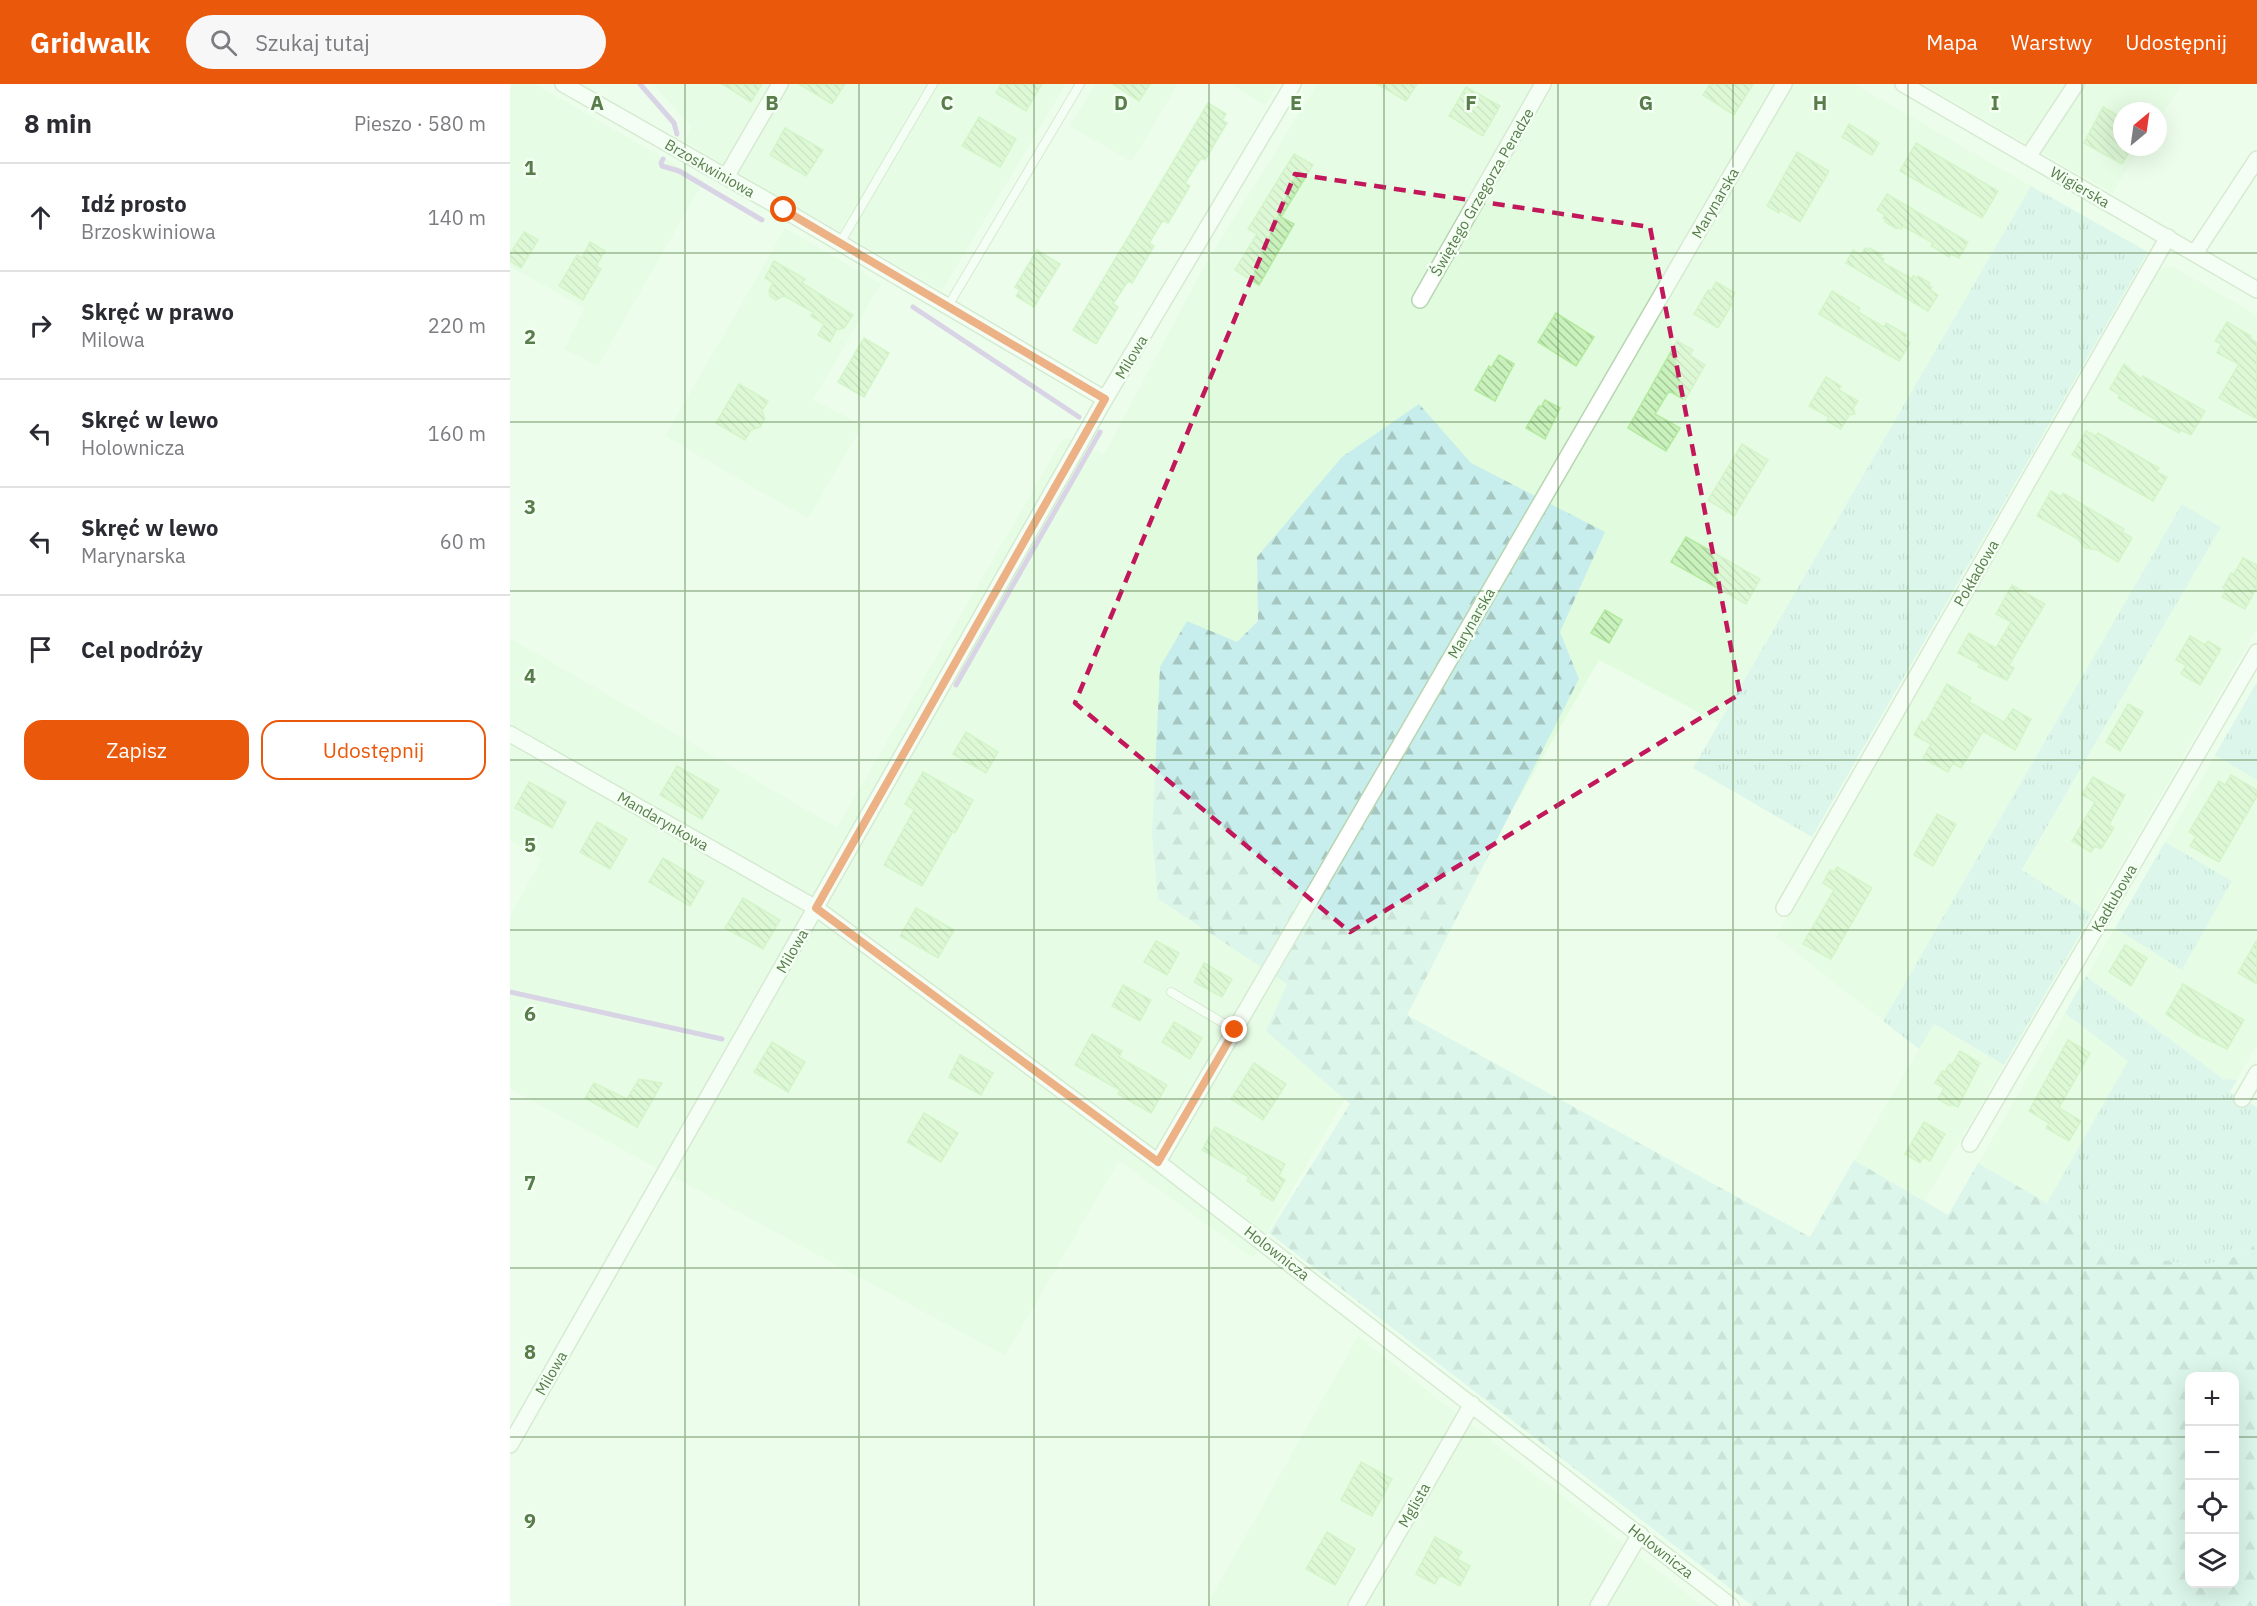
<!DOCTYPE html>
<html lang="pl">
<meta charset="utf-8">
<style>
body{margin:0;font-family:"IBM Plex Sans",sans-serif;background:#f7f7f7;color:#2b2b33}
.controls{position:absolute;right:18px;bottom:18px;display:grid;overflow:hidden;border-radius:12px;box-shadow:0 6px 24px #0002}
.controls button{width:54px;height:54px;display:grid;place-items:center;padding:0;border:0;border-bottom:2px solid #e1e1e2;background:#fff;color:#2b2b33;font:30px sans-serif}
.compass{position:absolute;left:1603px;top:18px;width:54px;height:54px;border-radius:50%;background:#fff;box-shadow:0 6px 24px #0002;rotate:29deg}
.stop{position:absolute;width:18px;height:18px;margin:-14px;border:4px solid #ea580c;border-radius:50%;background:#fff}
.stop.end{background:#ea580c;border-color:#fff;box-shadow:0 2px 6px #0008}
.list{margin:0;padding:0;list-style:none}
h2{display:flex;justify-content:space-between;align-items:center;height:78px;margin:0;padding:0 24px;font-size:26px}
h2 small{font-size:20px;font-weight:400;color:#7c7c81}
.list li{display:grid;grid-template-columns:39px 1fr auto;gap:18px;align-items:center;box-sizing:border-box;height:108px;padding:0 24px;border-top:2px solid #e1e1e2}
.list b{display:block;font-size:22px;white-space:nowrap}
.list p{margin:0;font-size:20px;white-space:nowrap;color:#7c7c81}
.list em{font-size:20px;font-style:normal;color:#7c7c81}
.actions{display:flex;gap:12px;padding:18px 24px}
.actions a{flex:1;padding:14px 0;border:2px solid #ea580c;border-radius:18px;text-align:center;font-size:21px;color:#ea580c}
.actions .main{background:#ea580c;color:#fff}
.icon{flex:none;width:33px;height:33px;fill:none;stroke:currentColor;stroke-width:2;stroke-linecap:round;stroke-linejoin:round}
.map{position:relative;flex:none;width:1747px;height:1522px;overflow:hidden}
header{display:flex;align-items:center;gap:36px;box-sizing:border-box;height:84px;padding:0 30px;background:#ea580c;color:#fff}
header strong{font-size:28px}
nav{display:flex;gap:33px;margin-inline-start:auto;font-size:21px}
.search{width:420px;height:54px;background:#f7f7f7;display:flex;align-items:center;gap:15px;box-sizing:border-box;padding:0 21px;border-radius:33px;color:#7c7c81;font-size:22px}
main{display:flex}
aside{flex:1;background:#fff}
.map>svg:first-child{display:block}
</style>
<header>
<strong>Gridwalk</strong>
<div class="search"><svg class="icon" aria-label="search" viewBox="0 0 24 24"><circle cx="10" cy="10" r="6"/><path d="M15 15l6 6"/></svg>Szukaj tutaj</div>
<nav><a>Mapa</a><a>Warstwy</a><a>Udostępnij</a></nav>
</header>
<main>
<aside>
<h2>8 min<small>Pieszo · 580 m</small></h2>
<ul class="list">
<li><svg class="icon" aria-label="ahead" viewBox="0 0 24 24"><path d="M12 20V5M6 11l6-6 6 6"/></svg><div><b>Idź prosto</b><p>Brzoskwiniowa</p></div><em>140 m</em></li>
<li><svg class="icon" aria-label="right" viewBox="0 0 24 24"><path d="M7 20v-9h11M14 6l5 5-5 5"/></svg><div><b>Skręć w prawo</b><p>Milowa</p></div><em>220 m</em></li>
<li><svg class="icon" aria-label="left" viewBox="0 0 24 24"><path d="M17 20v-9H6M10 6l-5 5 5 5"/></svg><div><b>Skręć w lewo</b><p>Holownicza</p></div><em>160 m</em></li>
<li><svg class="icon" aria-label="left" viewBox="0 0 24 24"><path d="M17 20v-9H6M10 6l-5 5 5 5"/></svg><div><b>Skręć w lewo</b><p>Marynarska</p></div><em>60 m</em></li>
<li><svg class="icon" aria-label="arrive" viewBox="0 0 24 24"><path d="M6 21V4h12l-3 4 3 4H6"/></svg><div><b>Cel podróży</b></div></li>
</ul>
<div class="actions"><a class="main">Zapisz</a><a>Udostępnij</a></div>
</aside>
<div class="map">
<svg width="1747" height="1522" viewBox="0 0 1747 1522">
<defs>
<pattern id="grass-tufts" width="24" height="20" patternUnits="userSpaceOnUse" patternTransform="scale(1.5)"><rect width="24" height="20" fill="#c7eeec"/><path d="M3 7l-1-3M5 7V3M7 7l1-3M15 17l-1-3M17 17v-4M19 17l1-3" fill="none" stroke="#a5c6c1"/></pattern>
<pattern id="forest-firs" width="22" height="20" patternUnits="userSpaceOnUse" patternTransform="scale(1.5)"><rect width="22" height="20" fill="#c7eeec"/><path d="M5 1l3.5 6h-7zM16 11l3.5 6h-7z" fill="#a5c6c1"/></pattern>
<pattern id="building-back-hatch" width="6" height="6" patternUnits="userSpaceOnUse" patternTransform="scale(1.5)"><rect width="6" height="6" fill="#c8f1bb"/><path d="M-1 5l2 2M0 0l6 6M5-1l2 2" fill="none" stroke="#a5c89a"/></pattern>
</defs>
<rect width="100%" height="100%" fill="#ecfeeb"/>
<path fill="#e1fbde" d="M3,0H25L194,97L88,282L54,265L74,224L0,183V5Z
M142,0H556L432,207L175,58L181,42Z
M585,0H668L622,78L559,42Z
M719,0H768L755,21Z
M807,0H1345L1521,102L1209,639L1089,576L743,1174L609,1077L495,1272L0,1005V832L31,775L0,756V554L327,743L554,353L594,370L693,184Z
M1412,0H1672L1648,37V27H1612V63H1631L1602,109Z
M275,144L371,200L303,316L353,341L298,435L155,352Z
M1662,182L1747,231V545L1582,830L1512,787L1711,443L1672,420L1373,937L1266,853L1651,184Z
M1705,671L1747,696V961L1727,996L1713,995L1576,892L1605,844L1672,885L1722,797L1655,758Z
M1555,929L1619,977L1537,1119L1468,1079Z
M1423,940L1494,981L1415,1117L1344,1076Z
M848,1252L1193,1522H696Z"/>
<path fill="url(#grass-tufts)" d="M1521,102L1638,168L1302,753L1183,684Z
M1672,420L1711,443L1512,786L1582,830L1494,981L1424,940L1409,965L1373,937Z
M1747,598V696L1705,671Z
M1655,758L1722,797L1672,886L1605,844Z
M1576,892L1713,995L1727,996L1720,1008L1747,1023V1155L1738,1169L1688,1183L1585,1162L1537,1119L1618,977L1555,929Z"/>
<path fill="url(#forest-firs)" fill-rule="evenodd" d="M909,320L961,379L1095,448L1050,548L1069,595L897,931L1300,1153L1344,1076L1438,1131L1468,1079L1537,1119L1585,1162L1688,1183L1738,1169L1747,1155V1522H1243L759,1149L840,1020L756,947L777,900L648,815L642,751L650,583L677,537L727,558L748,537L747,473L832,373ZM1680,1292H1724V1500H1680Z"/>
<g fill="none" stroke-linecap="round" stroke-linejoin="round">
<path stroke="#c0a2dd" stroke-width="5" d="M130,0L164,39L167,50
M153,75L151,79L152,82L169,87L252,136
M403,223L569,333
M446,601L590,348
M0,908L212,955"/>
</g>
<path fill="url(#building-back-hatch)" stroke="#b3ea9f" stroke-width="1.5" d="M212,0H252L241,18Z
M289,0H335L322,20Z
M491,0H532L516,27L486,9Z
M603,0H640L629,17Z
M867,0H907L896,17Z
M1200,0H1243L1224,31L1193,11Z
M956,3L990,22L973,52L939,32Z
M698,19L716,30L712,36L717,39L695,76L691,74L675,99L680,102L658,139L653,136L639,159L644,162L622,199L618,197L603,220L608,223L586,260L563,246Z
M1593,23L1612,34V63H1622L1612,80L1574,59Z
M469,33L506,55L490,83L452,62Z
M1339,40L1369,59L1362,71L1332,53Z
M275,44L313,66L296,92L260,71Z
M1406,59L1488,107L1472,134L1390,87Z
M1287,68L1319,87L1290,138L1270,126L1269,129L1257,122Z
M784,70L803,81L771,133L784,140L749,201L725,186L747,150L738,145Z
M1377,110L1458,158L1449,174L1441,170L1439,173L1425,164L1421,162L1423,159L1393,142L1391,145L1388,143L1387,145L1375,138L1376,136L1373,134L1375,131L1367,126Z
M14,148L28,156L11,184L0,177V170Z
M80,158L95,167L86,182L91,185L73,216L49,202L67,171L72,174Z
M1355,164L1359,166L1360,164L1372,171L1370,173L1374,175L1372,178L1402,195L1403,192L1407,194L1408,192L1420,199L1418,201L1422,203L1420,206L1428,211L1418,227L1336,179L1343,166L1351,171Z
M527,166L550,180L524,223L506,212L510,206L505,203Z
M264,177L295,195L292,199L343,231L334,244L326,246L320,258L308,251L314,240L301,232L303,228L274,212L266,216L260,212L259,206L263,199L255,194Z
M1206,198L1225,209L1220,218L1222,220L1208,244L1184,230L1198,206L1201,207Z
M1322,207L1350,224L1348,228L1374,243L1376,239L1397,251L1394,255L1400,259L1389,277L1309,230Z
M1046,229L1084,253L1066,282L1028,258Z
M1717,238L1741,252L1740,254L1747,259V335L1709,314L1729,280L1707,269L1711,260L1705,257Z
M354,254L379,269L354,313L328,298Z
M1167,257L1183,266L1180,271L1195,281L1175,316L1159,307L1145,330L1170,344L1156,367L1118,344Z
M989,271L1004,280L985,317L965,306L979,282L981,284Z
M1614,280L1631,295L1633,292L1695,327L1681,351L1671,346L1669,349L1608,314L1610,311L1600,305Z
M1316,293L1331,302L1329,306L1348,317L1343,324L1345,330L1339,331L1331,345L1317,337L1319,333L1299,322Z
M229,300L258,317L252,327L255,335L250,343L241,346L235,356L206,339Z
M1035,316L1050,324L1035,355L1016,344L1029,322L1031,323Z
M1576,347L1586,352L1588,349L1649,384L1647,388L1657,393L1643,417L1562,371Z
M1232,360L1258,376L1224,432L1198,416Z
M1541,407L1551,413L1553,409L1614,445L1612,448L1622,454L1608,478L1588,466L1575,464L1568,455L1527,432Z
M1176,453L1250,495L1236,520L1161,478Z
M1733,474L1747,481V503L1735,525L1712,513L1716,506L1713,504L1721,489L1724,490Z
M1502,501L1535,520L1499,581L1504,584L1497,596L1468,583L1470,580L1448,569L1459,549L1486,564L1501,538L1486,530Z
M1095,526L1112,536L1099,559L1081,549Z
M1680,552L1695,561L1698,557L1711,565L1690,601L1671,590L1676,581L1666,576Z
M1437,600L1461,614L1459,618L1494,638L1503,625L1521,635L1505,666L1473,647L1451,684L1443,679L1438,688L1413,674L1421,660L1404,651L1412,637L1415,639Z
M1618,620L1633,628L1610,667L1596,658Z
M456,648L488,668L476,689L443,670Z
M167,682L209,706L192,735L150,711Z
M413,688L463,716L445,749L443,747L412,802L374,781L404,726L395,720Z
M1721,691L1747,706V712L1709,778L1680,762L1686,752L1679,748L1709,697L1715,701Z
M1583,693L1615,711L1599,741L1604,744L1591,765L1585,762L1581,768L1562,757L1585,718L1572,711Z
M19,698L56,718L42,744L5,724Z
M1427,730L1446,740L1423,782L1404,771Z
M87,738L117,755L100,785L70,768Z
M153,774L194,798L180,822L139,798Z
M1327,783L1362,804L1321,875L1293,860L1324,806L1313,799L1320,786L1324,788Z
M233,814L270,836L253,865L215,844Z
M406,824L444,846L428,874L390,852Z
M1747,856V900L1728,889Z
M646,857L669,869L657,891L634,878Z
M1615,861L1637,874L1621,902L1599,888Z
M694,879L722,895L712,913L684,898Z
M1673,900L1734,936L1717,965L1685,950L1656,930Z
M613,901L641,916L630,937L602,922Z
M664,938L692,954L680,975L652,958Z
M582,950L612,967L609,973L657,1001L641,1029L608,1010L610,1006L565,981Z
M1558,956L1580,969L1549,1024L1571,1037L1559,1057L1536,1044L1539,1039L1519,1027Z
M262,958L295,978L278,1008L244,988Z
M1450,967L1470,979L1448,1023L1441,1020L1440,1022L1428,1015L1434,1004L1425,999L1432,987L1435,988L1439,980L1442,981Z
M450,971L483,989L471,1011L439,993Z
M744,979L776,1000L753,1036L721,1015Z
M129,995L152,999L127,1043L75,1014L84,999L117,1015Z
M414,1029L448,1049L431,1078L397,1058Z
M1414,1038L1435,1050L1420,1077L1413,1073L1410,1079L1395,1070Z
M705,1043L775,1080L769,1092L775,1096L763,1117L751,1110L753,1107L737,1097L739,1093L692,1066Z
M851,1378L882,1395L862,1432L831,1416Z
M817,1448L845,1465L825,1501L796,1485Z
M925,1453L952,1468L947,1475L960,1482L950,1502L930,1491L925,1500L906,1490Z"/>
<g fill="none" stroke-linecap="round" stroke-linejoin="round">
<defs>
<path id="service" d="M330,159L423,0
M438,222L570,0
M661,908L725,946"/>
<path id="minor" d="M53,0L274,126L595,315
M1393,0L1747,206
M1518,73L1566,0
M216,93L270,0
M1685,169L1747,75
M910,216L1033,0
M0,650L306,824L648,1078L1221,1522
M1274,824L1658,153
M1732,1015L1747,989
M1460,1060L1747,568
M648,1078L1274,0
M0,1361L595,315L783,0
M846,1522L962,1320
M1088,1522L1130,1450"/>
</defs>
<use href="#service" stroke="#b8d5b1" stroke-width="10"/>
<use href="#minor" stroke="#b8d5b1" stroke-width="18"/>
<use href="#service" stroke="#fff" stroke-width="8"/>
<use href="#minor" stroke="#fff" stroke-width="15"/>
</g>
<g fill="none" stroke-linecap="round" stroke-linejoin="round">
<path stroke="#ea580c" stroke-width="8" d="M274,126L595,315L306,824L648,1078L725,946"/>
</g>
<path d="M0 0H1747V1522H0ZM785,90L1140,143L1230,610L840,848L565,619Z" fill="#ecfeeb" fill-opacity=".55" fill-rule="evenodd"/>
<path fill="none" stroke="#c2185b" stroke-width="4.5" stroke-dasharray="12 8" stroke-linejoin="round" d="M785,90L1140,143L1230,610L840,848L565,619Z"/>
<path fill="none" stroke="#597c4b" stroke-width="1.5" stroke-opacity="0.55" d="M175,0V1522M349,0V1522M524,0V1522M699,0V1522M874,0V1522M1048,0V1522M1223,0V1522M1398,0V1522M1572,0V1522M0,169H1747M0,338H1747M0,507H1747M0,676H1747M0,846H1747M0,1015H1747M0,1184H1747M0,1353H1680M1724,1353H1747"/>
<g text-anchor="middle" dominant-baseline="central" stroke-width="5" stroke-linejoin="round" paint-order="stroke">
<g font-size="15" fill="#597c4b" stroke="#f3fff3">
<text transform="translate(200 84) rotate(30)">Brzoskwiniowa</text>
<text transform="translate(1570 103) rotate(30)">Wigierska</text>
<text transform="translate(972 108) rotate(-60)">Świętego Grzegorza Peradze</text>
<text transform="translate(1205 119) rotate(-60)">Marynarska</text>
<text transform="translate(621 273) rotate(-59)">Milowa</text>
<text transform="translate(1466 489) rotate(-60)">Pokładowa</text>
<text transform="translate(961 539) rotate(-60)">Marynarska</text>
<text transform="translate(153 737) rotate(30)">Mandarynkowa</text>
<text transform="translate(1604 814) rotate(-60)">Kadłubowa</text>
<text transform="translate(282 867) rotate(-60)">Milowa</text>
<text transform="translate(767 1169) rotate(38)">Holownicza</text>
<text transform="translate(41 1289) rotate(-60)">Milowa</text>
<text transform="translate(904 1421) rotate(-60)">Mglista</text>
<text transform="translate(1151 1467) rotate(38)">Holownicza</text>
</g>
</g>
<g font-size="20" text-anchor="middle" font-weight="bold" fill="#597c4b" stroke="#f3fff3" stroke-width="5" stroke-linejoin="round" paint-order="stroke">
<text x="87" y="26">A</text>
<text x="262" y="26">B</text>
<text x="437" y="26">C</text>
<text x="611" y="26">D</text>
<text x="786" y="26">E</text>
<text x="961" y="26">F</text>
<text x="1136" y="26">G</text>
<text x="1310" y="26">H</text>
<text x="1485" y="26">I</text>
<text x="20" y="91">1</text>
<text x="20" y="260">2</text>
<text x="20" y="430">3</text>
<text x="20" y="599">4</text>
<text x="20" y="768">5</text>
<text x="20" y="937">6</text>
<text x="20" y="1106">7</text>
<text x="20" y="1275">8</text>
<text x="20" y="1444">9</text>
</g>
</svg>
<div class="controls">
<button>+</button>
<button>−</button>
<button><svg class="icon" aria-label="locate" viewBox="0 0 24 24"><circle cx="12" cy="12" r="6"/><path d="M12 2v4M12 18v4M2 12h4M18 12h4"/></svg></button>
<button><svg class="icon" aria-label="layers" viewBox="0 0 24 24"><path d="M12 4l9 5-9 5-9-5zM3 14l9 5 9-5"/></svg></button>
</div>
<svg class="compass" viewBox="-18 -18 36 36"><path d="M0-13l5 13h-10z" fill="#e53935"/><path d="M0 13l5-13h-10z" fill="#7c7c81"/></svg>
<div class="stop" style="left:274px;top:126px"></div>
<div class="stop end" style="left:725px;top:946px"></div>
</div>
</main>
